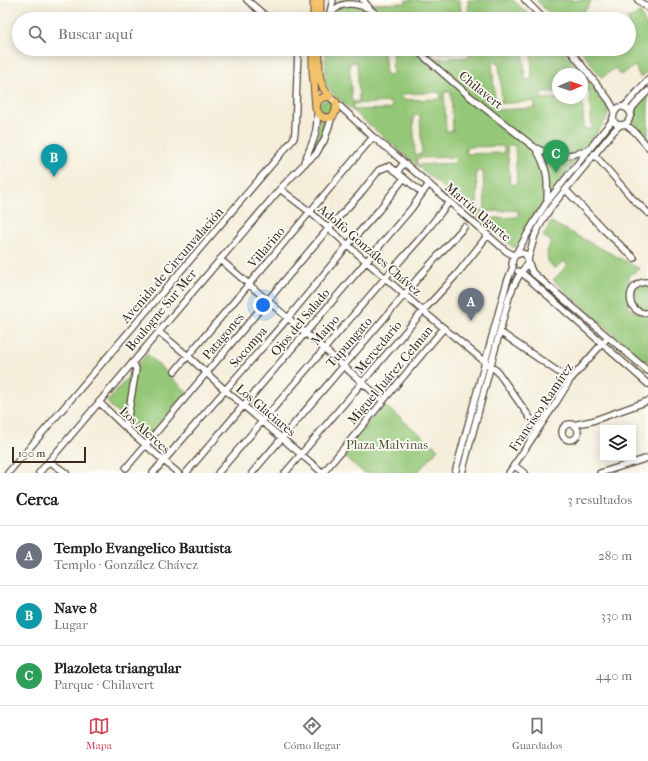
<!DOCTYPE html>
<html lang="es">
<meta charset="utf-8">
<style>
body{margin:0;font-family:"IM FELL French Canon",serif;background:#f2f2f2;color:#202124}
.controls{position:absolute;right:12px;bottom:12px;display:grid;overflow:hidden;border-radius:0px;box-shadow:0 2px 10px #0003}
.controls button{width:36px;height:36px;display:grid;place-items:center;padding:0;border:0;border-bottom:1px solid #e0e0e0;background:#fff;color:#202124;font:20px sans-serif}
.compass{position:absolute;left:552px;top:68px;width:36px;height:36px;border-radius:50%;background:#fff;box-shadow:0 2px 10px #0003;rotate:88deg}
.scale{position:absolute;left:12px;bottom:10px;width:74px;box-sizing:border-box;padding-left:4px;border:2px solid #3b2a1e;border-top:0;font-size:11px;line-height:14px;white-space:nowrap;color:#3b2a1e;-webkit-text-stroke:3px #fdfcf7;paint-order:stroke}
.you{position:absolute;left:263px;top:305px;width:14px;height:14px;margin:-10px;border:3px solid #fff;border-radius:50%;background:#1a73e8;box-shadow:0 0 0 6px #1a73e833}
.badge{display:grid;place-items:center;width:26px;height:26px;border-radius:50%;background:#d1495b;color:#fff;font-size:13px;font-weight:700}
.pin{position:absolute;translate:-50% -33px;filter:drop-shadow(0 1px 2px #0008)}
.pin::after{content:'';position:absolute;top:21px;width:14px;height:12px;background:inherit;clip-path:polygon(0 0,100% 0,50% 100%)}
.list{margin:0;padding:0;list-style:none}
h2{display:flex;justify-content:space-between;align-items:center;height:52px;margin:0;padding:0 16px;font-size:17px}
h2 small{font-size:13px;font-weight:400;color:#757577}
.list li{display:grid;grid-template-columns:26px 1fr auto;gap:12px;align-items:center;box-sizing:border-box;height:60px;padding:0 16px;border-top:1px solid #e0e0e0}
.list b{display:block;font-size:15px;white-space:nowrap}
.list p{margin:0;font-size:13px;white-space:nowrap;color:#757577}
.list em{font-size:13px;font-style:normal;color:#757577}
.icon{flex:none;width:22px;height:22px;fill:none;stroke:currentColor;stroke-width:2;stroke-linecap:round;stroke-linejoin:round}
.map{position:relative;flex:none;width:648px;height:473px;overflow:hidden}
.search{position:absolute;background:#fff;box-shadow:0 2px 10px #0003;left:12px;right:12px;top:12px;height:44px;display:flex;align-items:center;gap:10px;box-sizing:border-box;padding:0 14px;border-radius:22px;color:#757577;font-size:15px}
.sheet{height:232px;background:#fff}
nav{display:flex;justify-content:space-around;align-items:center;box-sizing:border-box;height:56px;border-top:1px solid #e0e0e0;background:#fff;font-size:11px;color:#757577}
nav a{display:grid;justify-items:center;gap:2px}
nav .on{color:#d1495b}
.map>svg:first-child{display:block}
</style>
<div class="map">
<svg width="648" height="473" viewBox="0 0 648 473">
<rect width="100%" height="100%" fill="#fdfcf7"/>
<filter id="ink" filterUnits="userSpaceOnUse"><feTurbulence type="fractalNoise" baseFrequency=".025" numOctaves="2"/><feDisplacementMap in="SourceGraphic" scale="8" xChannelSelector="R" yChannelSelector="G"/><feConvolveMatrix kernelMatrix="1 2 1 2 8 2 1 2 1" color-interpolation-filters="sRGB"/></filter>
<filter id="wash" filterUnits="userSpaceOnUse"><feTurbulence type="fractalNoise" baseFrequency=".012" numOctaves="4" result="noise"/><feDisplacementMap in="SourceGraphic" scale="16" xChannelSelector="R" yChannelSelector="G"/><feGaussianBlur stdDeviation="0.9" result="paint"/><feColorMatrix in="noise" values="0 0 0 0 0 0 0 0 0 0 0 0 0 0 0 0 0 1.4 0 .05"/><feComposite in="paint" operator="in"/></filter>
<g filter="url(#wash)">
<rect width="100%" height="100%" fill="#f4eeda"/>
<path fill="#94c777" stroke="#68784a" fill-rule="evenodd" d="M339,0H368V4L406,3V0H460L461,19H435V11H427L428,19H334Z
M468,0H513L534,19H469Z
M536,0H572L573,1L576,0H585L587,2L589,0H592L579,19H555Z
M640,12L648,29V72L640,77L635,66L620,75L615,68L603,77H601L580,49H629V19H627Z
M326,49H384L386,75L393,74L392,49H430V50H437V49H523L525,80L532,79L531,49H562L582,74H558V92H541V99L582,98V91L584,129H592L589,90H582V74L607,106L608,115L604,123L540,208L519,245L516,247H513L333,94L325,82ZM470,50V57L432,59V53ZM357,62L359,101L352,102L349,63ZM492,62H499L502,101H495ZM440,92L441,99L402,100V94ZM444,92H451L453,131H446ZM534,101L535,108L496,110V104ZM391,102L392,109L353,110V104ZM420,115L422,154L415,155L413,116ZM515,145L517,184L510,185L507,146ZM504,146V153L466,154V147ZM455,157L456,163L417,165V158ZM476,171H483L485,210H478ZM518,210V217L480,219V212Z
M648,94V141C640,132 627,120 636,108C639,103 644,98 648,94Z
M320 107a7 7 0 1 1 14 0a7 7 0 1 1-14 0Z
M319,120L329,121L322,142L307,161L318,135Z
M551,222L640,269L629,275L628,295L629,308L635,312L648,315V363L610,331L553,280L568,265L563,261L555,269L548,261L547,252L551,241L543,236Z
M648,283V312L635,307L631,293L633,289Z
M147,354L188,393L145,443L107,402Z
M383,404L438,449L417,473H364L341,454Z"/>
</g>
<g filter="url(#ink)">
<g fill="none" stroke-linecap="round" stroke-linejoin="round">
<defs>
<path id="minor" d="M247,0L269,19
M363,0L370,9L382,19
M525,0L544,19
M638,0L648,8
M330,12L333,0
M328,19C337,0 353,2 370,9
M415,49L468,95L534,147C556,159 566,157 589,150
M569,49L609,100L615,111
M330,97L373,137L393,153L506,251L515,256
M624,107L648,80
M613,118C614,122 615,124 619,125C632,126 629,114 633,107C638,101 643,96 648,91
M625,124L635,132L648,147
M536,149C548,169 548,179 547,202
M594,154L633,199L648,213
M304,162C313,142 318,134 317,111
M397,172L422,193
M280,189L310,212L423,311L485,362L497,371L538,429
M566,190L603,229L634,258
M516,255L522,253L525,254C530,260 528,266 533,273L648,371
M220,259C274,307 330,353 383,401
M518,271L521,272L648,384
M648,282C624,281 625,315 648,313
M159,332L188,356L225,390L323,473
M500,332L570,380
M175,371C242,293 307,215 373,137
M99,402L126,428L178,473
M562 432a8 8 0 1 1 16 0a8 8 0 1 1-16 0Z
M573,425L592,421L648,401
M126,428L136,369L133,362
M49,461L66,473
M514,465L524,473
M126,468L328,229L360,194L379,170L389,166L397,172L404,163
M8,473L291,142L294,138L295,132L298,49
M39,473L280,189L303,165L316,154L320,147L324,141L332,117
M153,473L288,318L347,246L379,210L404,178
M186,473L411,209L429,184
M218,473L385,278L424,234L449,202
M252,473L405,294L418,278L464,227
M285,473L423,311L458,273L488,235
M323,473L444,328
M455,473L500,307L507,282L513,267L512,264L513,259L535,221L547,202L607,127C609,125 612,121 613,118C615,114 612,116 615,112C619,103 628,107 631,114
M462,473L509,297L514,285L521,272L526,266L535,235L544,218L552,206L613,132L620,125
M509,473L557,401L570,380L608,337
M600,473L648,458"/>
<path id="major" d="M314,19V0
M320,19V0
M313,49V71L316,108
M319,49C319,68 316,82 330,97
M330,97C316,95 311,111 324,118L332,117C336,113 337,108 336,102"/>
</defs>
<use href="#minor" stroke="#57473a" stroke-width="8"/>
<use href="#major" stroke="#57473a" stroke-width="9"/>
<use href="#minor" stroke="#fff" stroke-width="5.5"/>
<use href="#major" stroke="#f3c26a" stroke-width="7"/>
</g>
</g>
<g text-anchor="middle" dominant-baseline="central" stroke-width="3.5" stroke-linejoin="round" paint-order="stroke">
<g font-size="13" fill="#3b2a1e" stroke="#fdfcf7">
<text transform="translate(481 90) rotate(39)">Chilavert</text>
<text transform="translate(478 212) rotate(41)">Martín Ugarte</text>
<text transform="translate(266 247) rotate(-50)">Villarino</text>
<text transform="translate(370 250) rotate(41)">Adolfo Gonzáles Chávez</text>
<text transform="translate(172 265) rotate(-49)">Avenida de Circunvalación</text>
<text transform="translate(161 310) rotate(-50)">Boulogne Sur Mer</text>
<text transform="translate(300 322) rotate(-50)">Ojos del Salado</text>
<text transform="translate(325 330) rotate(-49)">Maipo</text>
<text transform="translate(223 336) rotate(-50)">Patagones</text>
<text transform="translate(349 342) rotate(-49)">Tupungato</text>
<text transform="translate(248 347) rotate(-49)">Socompa</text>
<text transform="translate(378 347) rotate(-50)">Mercedario</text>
<text transform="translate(390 375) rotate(-50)">Miguel Juárez Celman</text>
<text transform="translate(541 407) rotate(-56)">Francisco Ramírez</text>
<text transform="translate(266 410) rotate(40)">Los Glaciares</text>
<text transform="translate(145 430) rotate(42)">Los Alerces</text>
</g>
<g font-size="13" fill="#565939" stroke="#fdfcf7">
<text x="387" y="444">Plaza Malvinas</text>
</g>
</g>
</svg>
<div class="controls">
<button><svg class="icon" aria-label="layers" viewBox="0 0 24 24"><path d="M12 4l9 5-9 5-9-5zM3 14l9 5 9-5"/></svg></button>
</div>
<svg class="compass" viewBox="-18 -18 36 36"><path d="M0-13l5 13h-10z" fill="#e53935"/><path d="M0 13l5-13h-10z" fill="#757577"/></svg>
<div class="scale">100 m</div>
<div class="you"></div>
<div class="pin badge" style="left:471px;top:321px;background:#6b7280">A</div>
<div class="pin badge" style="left:54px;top:177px;background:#0f9aa8">B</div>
<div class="pin badge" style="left:556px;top:173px;background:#2e9e5b">C</div>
<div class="search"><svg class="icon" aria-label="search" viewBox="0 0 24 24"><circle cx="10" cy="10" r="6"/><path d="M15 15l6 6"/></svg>Buscar aquí</div>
</div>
<section class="sheet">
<h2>Cerca<small>3 resultados</small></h2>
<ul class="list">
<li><span class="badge" style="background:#6b7280">A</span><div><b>Templo Evangelico Bautista</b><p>Templo · González Chávez</p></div><em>280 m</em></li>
<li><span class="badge" style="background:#0f9aa8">B</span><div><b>Nave 8</b><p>Lugar</p></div><em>330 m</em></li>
<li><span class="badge" style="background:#2e9e5b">C</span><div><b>Plazoleta triangular</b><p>Parque · Chilavert</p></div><em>440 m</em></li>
</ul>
</section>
<nav>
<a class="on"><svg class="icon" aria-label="map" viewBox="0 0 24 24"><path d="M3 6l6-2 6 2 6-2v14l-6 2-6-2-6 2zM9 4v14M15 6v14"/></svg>Mapa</a>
<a><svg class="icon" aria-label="directions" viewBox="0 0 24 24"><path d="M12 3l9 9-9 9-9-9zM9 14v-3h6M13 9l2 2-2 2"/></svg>Cómo llegar</a>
<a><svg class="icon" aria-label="saved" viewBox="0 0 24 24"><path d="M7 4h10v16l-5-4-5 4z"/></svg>Guardados</a>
</nav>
